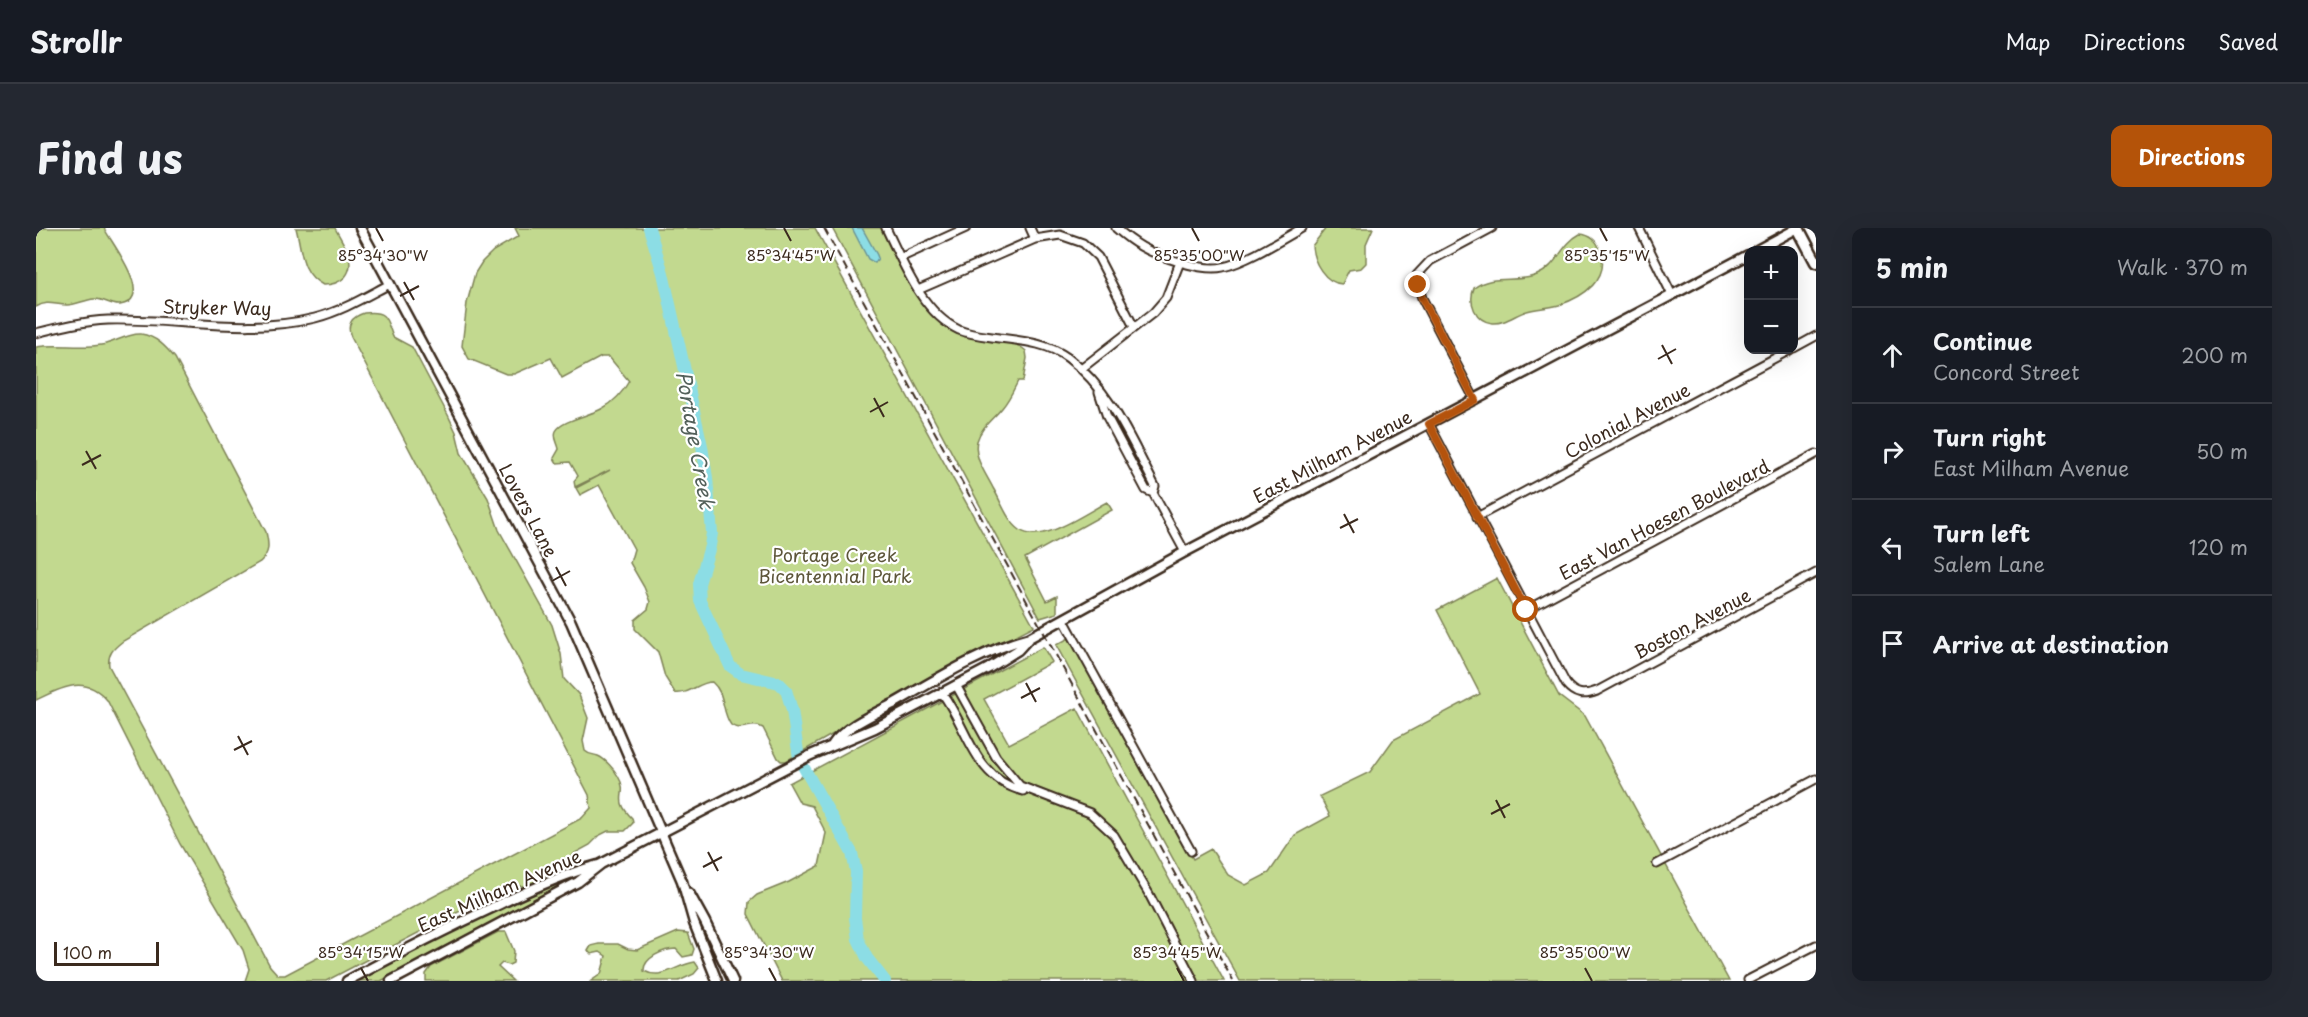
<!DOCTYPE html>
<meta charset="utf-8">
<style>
body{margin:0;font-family:"Playpen Sans",sans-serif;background:#242831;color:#f1f3f6}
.controls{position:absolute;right:18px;top:18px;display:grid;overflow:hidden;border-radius:12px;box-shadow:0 6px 24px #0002}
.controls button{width:54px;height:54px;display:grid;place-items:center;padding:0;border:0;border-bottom:2px solid #363941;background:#171b24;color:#f1f3f6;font:30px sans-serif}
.scale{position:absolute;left:18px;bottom:15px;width:105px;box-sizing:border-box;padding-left:6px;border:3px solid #3b2a1e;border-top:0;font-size:16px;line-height:21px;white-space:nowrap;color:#3b2a1e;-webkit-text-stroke:4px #fff;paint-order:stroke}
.stop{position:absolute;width:18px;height:18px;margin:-14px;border:4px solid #b45309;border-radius:50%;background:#fff}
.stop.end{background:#b45309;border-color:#fff;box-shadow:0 2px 6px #0008}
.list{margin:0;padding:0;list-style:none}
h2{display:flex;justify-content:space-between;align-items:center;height:78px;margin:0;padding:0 24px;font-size:26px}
h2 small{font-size:20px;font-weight:400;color:#9ea1a6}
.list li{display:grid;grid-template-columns:39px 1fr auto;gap:18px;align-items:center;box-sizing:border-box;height:96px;padding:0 24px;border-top:2px solid #363941}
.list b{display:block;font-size:22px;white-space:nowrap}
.list p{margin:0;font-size:20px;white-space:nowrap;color:#9ea1a6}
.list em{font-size:20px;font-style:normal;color:#9ea1a6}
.icon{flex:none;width:33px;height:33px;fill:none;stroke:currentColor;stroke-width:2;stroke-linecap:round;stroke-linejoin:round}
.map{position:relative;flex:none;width:1780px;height:753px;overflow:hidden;border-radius:12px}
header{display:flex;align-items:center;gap:36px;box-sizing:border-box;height:84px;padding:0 30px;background:#171b24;border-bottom:2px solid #363941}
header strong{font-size:28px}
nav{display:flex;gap:33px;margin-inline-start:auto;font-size:21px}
.intro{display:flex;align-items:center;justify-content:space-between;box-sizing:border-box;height:144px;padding:0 36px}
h1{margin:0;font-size:42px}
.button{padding:15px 27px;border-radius:12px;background:#b45309;color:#fff;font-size:21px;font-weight:700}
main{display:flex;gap:36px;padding:0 36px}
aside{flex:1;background:#171b24;border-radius:12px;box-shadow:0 6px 24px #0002}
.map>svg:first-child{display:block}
</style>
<header>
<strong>Strollr</strong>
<nav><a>Map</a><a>Directions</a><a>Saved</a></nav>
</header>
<div class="intro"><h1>Find us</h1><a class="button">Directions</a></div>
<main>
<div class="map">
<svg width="1780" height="753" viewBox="0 0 1780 753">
<rect width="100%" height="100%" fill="#fff"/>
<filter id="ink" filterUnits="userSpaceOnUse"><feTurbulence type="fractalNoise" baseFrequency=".0167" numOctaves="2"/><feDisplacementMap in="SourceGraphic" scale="12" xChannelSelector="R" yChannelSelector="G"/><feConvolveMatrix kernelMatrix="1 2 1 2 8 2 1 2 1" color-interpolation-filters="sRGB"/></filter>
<g filter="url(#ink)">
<path fill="#c2d98f" stroke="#7e8256" stroke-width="1.5" d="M0,0H68C75,15 121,71 84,77C75,78 67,70 58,71C48,72 40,77 31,77C18,77 12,72 0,79Z
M260,0H299C306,14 322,34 309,49C303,55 296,57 287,57C264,45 266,22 260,0Z
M479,0H779L998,398L888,454L750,533H745L742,530L727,500C715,493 706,505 695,497C685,483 690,466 676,454C663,454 653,467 639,465L629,449L622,424L599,401V392L612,381L614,374L608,359L594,335L598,321L563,257L544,267L540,260L574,242L539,259L538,253L542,248L534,234L521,235L518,230L523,221C522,215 517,209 520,203C526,192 556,187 567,180C578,174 587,164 593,153L573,129H565L526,150L515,130L478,146H470L433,131L426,118L431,75L439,45L446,34L457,23L483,8Z
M796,0H845C866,41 886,98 937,110C953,114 978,111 990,123L991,130L987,153H982C977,163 973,172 966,180C957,191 945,199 941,213C937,229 950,246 957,260C965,273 971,293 984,302C1005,318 1051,284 1071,274L1076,282L989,330L1011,373L1021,368V385L1004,390Z
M1290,0H1337L1330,16V35L1325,40L1313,42L1306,56C1289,55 1277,34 1276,18Z
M1544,6C1554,7 1561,12 1564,22C1575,51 1547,69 1523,77C1513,80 1501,80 1491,83C1480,86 1469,96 1456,95C1439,93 1432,74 1438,60C1458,45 1479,56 1501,47C1521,39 1525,16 1544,6Z
M328,85C352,82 350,92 357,109L376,119L412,187L420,204L425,225L452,270L463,302L516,397L525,426L528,451L543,467L552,490L547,513L549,523C553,527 557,526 562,528C569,531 578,541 582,548C594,568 575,569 596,590L597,595L589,603H572L564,607L554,617L539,625L525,640L512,644L503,654L496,658H472L290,753H209L213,741L207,722L144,616L71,472C49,446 25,460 0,472V119C22,115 43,121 65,117C78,115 92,105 105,106C120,108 130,119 139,130L230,304C233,317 234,325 224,334L87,413C78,420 71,426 73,438L234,738L242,747H249L546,590L555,580L553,567L315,109C310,96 316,89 328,85Z
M1461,350L1523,468L1549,488L1693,753H1204L1020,417L1033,410L1157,631L1175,621L1192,647L1210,657L1233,645L1259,607L1294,588L1284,568L1334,544L1357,512L1444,466L1401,382Z
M1007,419L1016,434L948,471L973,516L1041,480L1188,753H746L712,686L713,674L721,667L753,654L783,638L790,605L776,578L764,575L753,555Z
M531,651L532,653L345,753H320L399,711Z
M462,704H470L478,723L477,735L473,737L466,735L462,739L477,753H390V746L395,739Z
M642,704L652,705L658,721L656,727L647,729L640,721C628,721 607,730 608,743C626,753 641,736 659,734L663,740L658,746L643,753H555L565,746L570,728L564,724L555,726L552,723L555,718L563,716H582L592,721L601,722Z"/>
<path fill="#8cdde5" stroke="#6c9595" stroke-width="1.5" d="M816,0H826L841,27L842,30L839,35L832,31Z"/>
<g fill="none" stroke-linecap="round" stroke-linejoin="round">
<path stroke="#8cdde5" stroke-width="12" d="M613,0L627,45L666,218L671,250L676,305L674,318L663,356L664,373L694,438L705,446L743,455L750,462L756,482L763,531L816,625L820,644L819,690L822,711L831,730L849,753"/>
<defs>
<path id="minor" d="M850,0C867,35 886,85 923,102C935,107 950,108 963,110C988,113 1012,115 1032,130C1075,162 1095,212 1119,258L1117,265
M994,0L999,11
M1080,0C1088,7 1097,14 1106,19C1124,29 1167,44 1187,39C1210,34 1245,12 1266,0
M1603,0L1636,67
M866,29L930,0
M882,62L999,11L1024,7L1047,15L1062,29L1098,99
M0,105C24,99 48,93 72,92C141,90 211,107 279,90C306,83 329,69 354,56
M1758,120L1780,108
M1045,141L1117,85L1130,70L1144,34
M1063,164L1071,189L1110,262L1117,265L1149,324
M1439,172L1386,70L1382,57L1381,47L1394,33L1456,0
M1393,196L1530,456C1539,467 1548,468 1561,463L1780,345
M1441,289L1754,122
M1490,382L1780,226
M1028,392L1155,623
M920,457L960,529L984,558L1054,585L1078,607L1113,666L1158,753
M906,465C933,501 937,550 987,563
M1621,636L1780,551
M1712,752L1780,717"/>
<path id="tertiary" d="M324,0L535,394L646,653L658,695L681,753
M1721,22L1762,0
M797,516C808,499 840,485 859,475C901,451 945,423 993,410L1149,324L1712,27
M653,665L669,694L697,753
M311,753C361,726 412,700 464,676C495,661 528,646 562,637
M355,753L542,654L565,636L775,527L839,500L953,440L982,422L992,411"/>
<path id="primary" d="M1762,0L1780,34"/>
</defs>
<use href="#minor" stroke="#3b2a1e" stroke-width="11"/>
<use href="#tertiary" stroke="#3b2a1e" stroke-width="13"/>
<use href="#primary" stroke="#3b2a1e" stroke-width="15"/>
<use href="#minor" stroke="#fff" stroke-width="7"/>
<use href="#tertiary" stroke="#fff" stroke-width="8"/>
<use href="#primary" stroke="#fff" stroke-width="10"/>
<path stroke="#3b2a1e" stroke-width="2" stroke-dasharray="9 4.5" stroke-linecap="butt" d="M788,0L1197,753"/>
</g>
</g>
<g fill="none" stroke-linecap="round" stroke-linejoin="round" filter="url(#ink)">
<path stroke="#b45309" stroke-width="8" d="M1382,57L1386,70L1439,172L1393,196L1490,382"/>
</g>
<path fill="none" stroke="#3b2a1e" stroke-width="2" d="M340,0L347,13M748,0L755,13M1156,0L1163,13M1564,0L1571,13M368,54L378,72M364,68L383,58M1626,117L1636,136M1622,131L1640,121M838,170L848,189M834,184L852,174M50,223L60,241M46,237L65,227M1308,286L1318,305M1304,300L1322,291M520,339L530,358M516,353L534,343M990,455L1000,474M985,470L1004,460M202,508L212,527M198,522L216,513M1460,572L1469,590M1455,586L1474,576M672,624L682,643M667,639L686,629M325,740L332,753M733,740L740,753M1141,740L1148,753M1549,740L1556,753"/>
<g text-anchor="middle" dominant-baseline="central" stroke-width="4.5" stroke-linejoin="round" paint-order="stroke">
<g font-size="18" fill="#3b2a1e" stroke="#fff">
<text transform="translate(181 79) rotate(1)">Stryker Way</text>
<text transform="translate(1591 192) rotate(-28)">Colonial Avenue</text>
<text transform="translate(1296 228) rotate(-28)">East Milham Avenue</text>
<text transform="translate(493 282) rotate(62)">Lovers Lane</text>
<text transform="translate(1628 291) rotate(-28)">East Van Hoesen Boulevard</text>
<text transform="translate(1656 395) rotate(-28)">Boston Avenue</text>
<text transform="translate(463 662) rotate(-24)">East Milham Avenue</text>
</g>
<g font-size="18" fill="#5d563a" stroke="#fff">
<text x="799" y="326">Portage Creek<tspan x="799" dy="21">Bicentennial Park</tspan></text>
</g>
<g font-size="20" font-style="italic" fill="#53605a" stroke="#fff">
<text transform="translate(660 212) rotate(80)">Portage Creek</text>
</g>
</g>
<g font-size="15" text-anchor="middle" fill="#3b2a1e" stroke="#fff" stroke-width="4.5" stroke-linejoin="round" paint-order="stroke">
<text x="347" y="33">85°34'30"W</text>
<text x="755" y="33">85°34'45"W</text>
<text x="1163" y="33">85°35'00"W</text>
<text x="1571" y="33">85°35'15"W</text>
<text x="325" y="730">85°34'15"W</text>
<text x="733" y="730">85°34'30"W</text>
<text x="1141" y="730">85°34'45"W</text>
<text x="1549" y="730">85°35'00"W</text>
</g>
</svg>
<div class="controls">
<button>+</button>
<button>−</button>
</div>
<div class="scale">100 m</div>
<div class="stop" style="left:1490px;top:382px"></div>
<div class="stop end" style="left:1382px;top:57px"></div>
</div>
<aside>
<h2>5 min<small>Walk · 370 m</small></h2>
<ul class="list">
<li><svg class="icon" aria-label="ahead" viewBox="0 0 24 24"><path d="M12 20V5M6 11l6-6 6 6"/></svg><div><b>Continue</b><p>Concord Street</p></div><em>200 m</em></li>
<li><svg class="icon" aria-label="right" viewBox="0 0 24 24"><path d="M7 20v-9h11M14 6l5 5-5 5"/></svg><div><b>Turn right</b><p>East Milham Avenue</p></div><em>50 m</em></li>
<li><svg class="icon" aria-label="left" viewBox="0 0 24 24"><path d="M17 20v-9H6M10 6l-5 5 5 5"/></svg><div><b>Turn left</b><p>Salem Lane</p></div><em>120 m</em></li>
<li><svg class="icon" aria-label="arrive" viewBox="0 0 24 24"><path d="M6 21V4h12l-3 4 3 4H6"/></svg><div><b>Arrive at destination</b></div></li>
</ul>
</aside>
</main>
